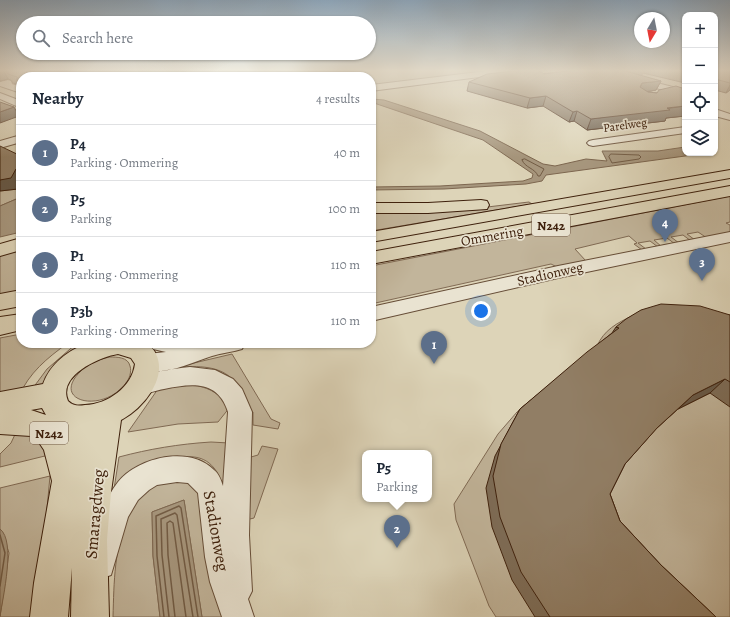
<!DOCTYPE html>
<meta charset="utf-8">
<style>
body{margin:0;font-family:Alegreya,serif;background:#f2f2f3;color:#1f2937}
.controls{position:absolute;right:12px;top:12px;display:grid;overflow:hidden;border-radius:8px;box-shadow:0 1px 3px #0004}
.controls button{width:36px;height:36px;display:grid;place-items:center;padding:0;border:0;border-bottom:1px solid #e0e1e3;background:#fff;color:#1f2937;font:20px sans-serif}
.compass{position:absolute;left:634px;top:12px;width:36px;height:36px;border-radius:50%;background:#fff;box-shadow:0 1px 3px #0004;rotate:190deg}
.you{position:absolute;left:481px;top:311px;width:14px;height:14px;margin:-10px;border:3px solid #fff;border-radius:50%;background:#1a73e8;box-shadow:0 0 0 6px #1a73e833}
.badge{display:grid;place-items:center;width:26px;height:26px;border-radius:50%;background:#7c3aed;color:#fff;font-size:13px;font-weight:700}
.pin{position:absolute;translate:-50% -33px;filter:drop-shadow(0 1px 2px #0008)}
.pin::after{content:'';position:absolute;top:21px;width:14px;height:12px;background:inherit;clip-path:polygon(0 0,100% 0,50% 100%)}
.popup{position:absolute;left:362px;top:450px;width:70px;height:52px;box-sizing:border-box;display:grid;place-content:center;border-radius:8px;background:#fff;filter:drop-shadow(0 1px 3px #0005);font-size:13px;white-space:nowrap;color:#747a83}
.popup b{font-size:15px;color:#1f2937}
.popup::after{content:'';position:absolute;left:50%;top:100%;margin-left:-8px;border:8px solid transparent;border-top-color:#fff}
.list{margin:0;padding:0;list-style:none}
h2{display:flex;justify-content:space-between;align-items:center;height:52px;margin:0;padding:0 16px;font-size:17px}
h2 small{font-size:13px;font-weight:400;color:#747a83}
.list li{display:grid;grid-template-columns:26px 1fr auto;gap:12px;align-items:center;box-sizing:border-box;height:56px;padding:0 16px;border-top:1px solid #e0e1e3}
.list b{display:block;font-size:15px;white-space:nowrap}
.list p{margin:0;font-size:13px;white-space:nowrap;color:#747a83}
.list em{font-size:13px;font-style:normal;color:#747a83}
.icon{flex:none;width:22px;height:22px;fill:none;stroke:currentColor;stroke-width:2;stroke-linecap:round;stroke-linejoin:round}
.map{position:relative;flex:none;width:730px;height:617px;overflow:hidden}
.search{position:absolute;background:#fff;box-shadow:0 1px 3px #0004;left:16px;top:16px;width:360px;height:44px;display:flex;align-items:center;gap:10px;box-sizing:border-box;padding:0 14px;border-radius:22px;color:#747a83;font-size:15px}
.panel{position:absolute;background:#fff;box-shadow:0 1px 3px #0004;left:16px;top:72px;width:360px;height:276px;border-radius:16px}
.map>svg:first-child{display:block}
</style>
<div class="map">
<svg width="730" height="617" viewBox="0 0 730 617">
<rect width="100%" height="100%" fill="#ddd4b8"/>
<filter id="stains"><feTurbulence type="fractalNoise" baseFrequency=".005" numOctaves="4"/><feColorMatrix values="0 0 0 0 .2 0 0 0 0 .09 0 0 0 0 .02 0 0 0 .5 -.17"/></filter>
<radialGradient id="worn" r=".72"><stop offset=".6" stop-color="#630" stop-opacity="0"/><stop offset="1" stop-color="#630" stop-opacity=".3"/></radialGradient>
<path fill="#c2b59b" stroke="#806a54" d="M344,70H497L371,86V77H314Z
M21,183V197L0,206V191L18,189Z
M730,196V222L726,223L730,225V233L707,238L698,232L687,234L695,240L691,241L683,235L671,237L679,243L675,244L667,238L654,240L662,247H658L650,241L638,243L646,249L642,250L634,244L637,243L629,236L575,249L586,261L559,268L551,264L371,304V266Z
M529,202L532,204L371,231V211L479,208Z
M21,247V293L0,297V253Z
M632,316L730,329V617H496L489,606L456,520L454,504L498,434L517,412L597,346C604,330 617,323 632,316Z
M21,334V343H68C47,358 29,373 19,396L0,400V338Z
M77,343H91L47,383L30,392L47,369Z
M232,354L271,419L280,423L278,429L253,425V412L249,411C244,402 238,386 231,378C218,365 191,365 175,369L177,367Z
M110,357C117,357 128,357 130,366C132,372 129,379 126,383C102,415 48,401 82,370C90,363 99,359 110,357Z
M187,384C208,387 217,391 230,407L218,422L178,424L128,432L158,389Z
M18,428L32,432L53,454L0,467V454L11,443Z
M211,442L229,443L228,505C224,493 222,477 214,468C190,438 139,476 114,489L119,457C149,449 179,444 211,442Z
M262,446L278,449L254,518L242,521L251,457L258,455Z
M50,476L45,530L34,617H0L9,553L2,531L0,529V488Z
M169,481H187L197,486L225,617H202L184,500L152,512L153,556L160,617H113C114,582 114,547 129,515C132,509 134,502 137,498C146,489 157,484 169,481Z"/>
<path fill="#a7977e" stroke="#7d6750" d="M177,70H202L229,77H204Z
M234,70H248L266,75L284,70H295L266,77Z
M314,70H344L314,77H291Z
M372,99L384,100L480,131L543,164L555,166L586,159L607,161L602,151H658L685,147V153H707L546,175L542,181L526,184L444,189L371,190V187L440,186L523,181L532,178L533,174L483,140L371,102Z
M21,197V232L0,237V206Z
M184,500L202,617H160L153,556L152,512Z
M0,529C16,541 3,597 0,616Z"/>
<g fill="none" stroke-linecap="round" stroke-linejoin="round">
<path stroke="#725c45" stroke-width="1" d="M611,154L639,155L641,157L639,159L612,163L609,157Z
M525,159L544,169L540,176H538C535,168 525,168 522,160Z"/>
<path stroke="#725c45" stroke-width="1.5" d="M0,535L5,553L0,586
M164,617L157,556L156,516L179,506L181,508L198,617
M169,617L162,555L161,519L175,513L177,515L193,617
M175,617L168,555L167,523L170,521L173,523L186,617"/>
<defs>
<path id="minor" d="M181,70H194L177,77H165Z
M495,70H522L518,72L371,91V85Z
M590,70H605L685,90V96Z
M8,80L11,81L12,84L21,87V93L0,86V82Z
M0,93L21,101V108L0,99Z
M715,109L730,114V120L715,116Z
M685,127V133L593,146L589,145L587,143L589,141L593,140Z
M21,135V142L0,148V141Z
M730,232V242L558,278L371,321V307L558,266Z
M150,343H245L242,349C232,352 222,353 212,356C190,363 164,377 140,369L137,363L140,357L148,354L166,352L153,349Z
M190,367L215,370L233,379L242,389L252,412L249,535L252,591L248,599L254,617H222L210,582L205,557L198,493L188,483L177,482L157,485L149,490L138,500L128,517L111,575L100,579L89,575L85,564C93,536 100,505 118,482C138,457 190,445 214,470C219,474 221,480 223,486L228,412C218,380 192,383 164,389C153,391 145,396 134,392L131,385L134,378C152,372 171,369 190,367Z"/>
<path id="highway" d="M730,170V178L371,242V232Z
M730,186V196L371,264V252Z
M481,200L487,201L489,205L487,209L428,213H371V203H428Z
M21,238V250L0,256V244Z
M21,290V306L0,310V294Z
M21,314V330L0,335V317Z
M88,343H146C151,346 154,350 156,354C168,379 142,409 121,420L111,492L107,540L109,617H71L72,568L68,617H30L34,583L52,481L44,450L38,441L31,436L0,434V392L43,384C51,363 67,351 88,343ZM118,354L131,358L135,364C132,387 108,404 85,405C78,406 73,406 68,401C57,376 99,357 118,354ZM42,408L46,415L31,410Z"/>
</defs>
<use href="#minor" stroke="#664d37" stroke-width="2"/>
<use href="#highway" stroke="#3e200c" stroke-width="2"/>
<use href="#minor" fill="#e9e3d1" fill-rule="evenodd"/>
<use href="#highway" fill="#ddd4b8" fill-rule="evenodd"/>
</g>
<path fill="#7d6c57" stroke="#3e200c" d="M0,70H178L190,73L191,77H21V87L20,85L13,83L11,80L8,79L0,81Z
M576,70H685V83L643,73L641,76L661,81L656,90L647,92L657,93L685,89V116L666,118L665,121L587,130L574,121L569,122L543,106L527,108L467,91L469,82Z
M715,70H730V90L726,93L715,90Z
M730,315V407L710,393L678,409L656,429L625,464L610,494L620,521L661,565L716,617H535L512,580L492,527L486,488L495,456L520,409L612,333L616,327Z"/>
<path fill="#665847" stroke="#3e200c" d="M0,70H3L8,79L0,81Z
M190,73L191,77H179Z
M661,81L656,90L638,93L642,83Z
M730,85V90L726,93Z
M546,96L543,106L527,108L530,98Z
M685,106V116L666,118L665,121L587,130L591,119Z
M14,107L19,116L0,123V112Z
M577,111L574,121L569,122L573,112Z
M16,169H21V183L18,189L0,191V180Z
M725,379L710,393L678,409L693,395Z"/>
<path fill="#917e65" stroke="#3e200c" d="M5,70H178L190,73L179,77H21V81L17,80V77L8,74L6,71Z
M522,70H538L544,74L576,70H622L661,81L642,83L640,87L648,92L657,93L659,90L676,86L685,89V106L667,108L670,110L591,119L577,111L573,112L546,96L530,98L469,82L487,74Z
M676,70H685V72Z
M715,70H730V83L715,79Z
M0,102L14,107L0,112Z
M0,146L21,156V169H16L11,178L0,180Z
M661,304L700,306L730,315V382L725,379L693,395L657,428L625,464L610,494L620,521L661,565L716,617H550L521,572L500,517L493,476L501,444L520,409L587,352L619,328L616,327L626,319L641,310Z"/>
<linearGradient id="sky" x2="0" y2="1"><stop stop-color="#8ea8be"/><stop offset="0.45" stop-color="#f0ecdf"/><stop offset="1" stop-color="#f0ecdf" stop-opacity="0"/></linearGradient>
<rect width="730" height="157" fill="url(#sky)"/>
<g text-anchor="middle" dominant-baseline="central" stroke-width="3.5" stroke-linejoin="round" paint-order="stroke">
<g font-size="12" fill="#3e200c" stroke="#e9e3d1">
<text transform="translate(625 125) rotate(-8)">Parelweg</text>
</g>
<g fill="#e9e3d1" stroke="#715a47" stroke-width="1">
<rect x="532" y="214" width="38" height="22" rx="3"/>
<rect x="30" y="422" width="38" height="22" rx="3"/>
</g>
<g font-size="13" font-weight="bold" fill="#3e200c">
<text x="551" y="225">N242</text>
<text x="49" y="433">N242</text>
</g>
<g font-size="14" fill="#3e200c" stroke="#e9e3d1">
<text transform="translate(492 236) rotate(-10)">Ommering</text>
<text transform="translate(550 274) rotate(-13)">Stadionweg</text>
</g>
<g font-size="17" fill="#3e200c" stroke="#e9e3d1">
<text transform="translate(95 514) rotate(-85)">Smaragdweg</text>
<text transform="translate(216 531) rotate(80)">Stadionweg</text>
</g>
</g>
<rect width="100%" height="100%" filter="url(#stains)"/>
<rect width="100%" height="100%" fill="url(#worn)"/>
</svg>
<div class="controls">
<button>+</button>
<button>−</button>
<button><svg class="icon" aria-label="locate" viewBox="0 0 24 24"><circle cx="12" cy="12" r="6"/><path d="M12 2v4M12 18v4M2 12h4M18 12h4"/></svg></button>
<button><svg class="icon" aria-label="layers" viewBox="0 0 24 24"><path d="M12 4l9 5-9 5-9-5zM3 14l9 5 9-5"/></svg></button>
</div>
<svg class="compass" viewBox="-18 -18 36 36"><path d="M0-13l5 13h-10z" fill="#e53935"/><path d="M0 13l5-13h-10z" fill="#747a83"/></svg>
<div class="you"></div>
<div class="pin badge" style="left:434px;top:364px;background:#5c6f8a">1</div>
<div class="pin badge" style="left:397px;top:548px;background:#5c6f8a">2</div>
<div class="popup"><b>P5</b>Parking</div>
<div class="pin badge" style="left:702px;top:281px;background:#5c6f8a">3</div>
<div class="pin badge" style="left:665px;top:242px;background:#5c6f8a">4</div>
<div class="search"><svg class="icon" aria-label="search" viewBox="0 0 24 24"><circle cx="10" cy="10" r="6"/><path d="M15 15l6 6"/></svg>Search here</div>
<section class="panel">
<h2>Nearby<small>4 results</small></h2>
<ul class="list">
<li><span class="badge" style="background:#5c6f8a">1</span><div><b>P4</b><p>Parking · Ommering</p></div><em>40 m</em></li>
<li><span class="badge" style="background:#5c6f8a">2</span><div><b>P5</b><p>Parking</p></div><em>100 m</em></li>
<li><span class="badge" style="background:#5c6f8a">3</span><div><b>P1</b><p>Parking · Ommering</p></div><em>110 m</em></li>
<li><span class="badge" style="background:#5c6f8a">4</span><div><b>P3b</b><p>Parking · Ommering</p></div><em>110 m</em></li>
</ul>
</section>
</div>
